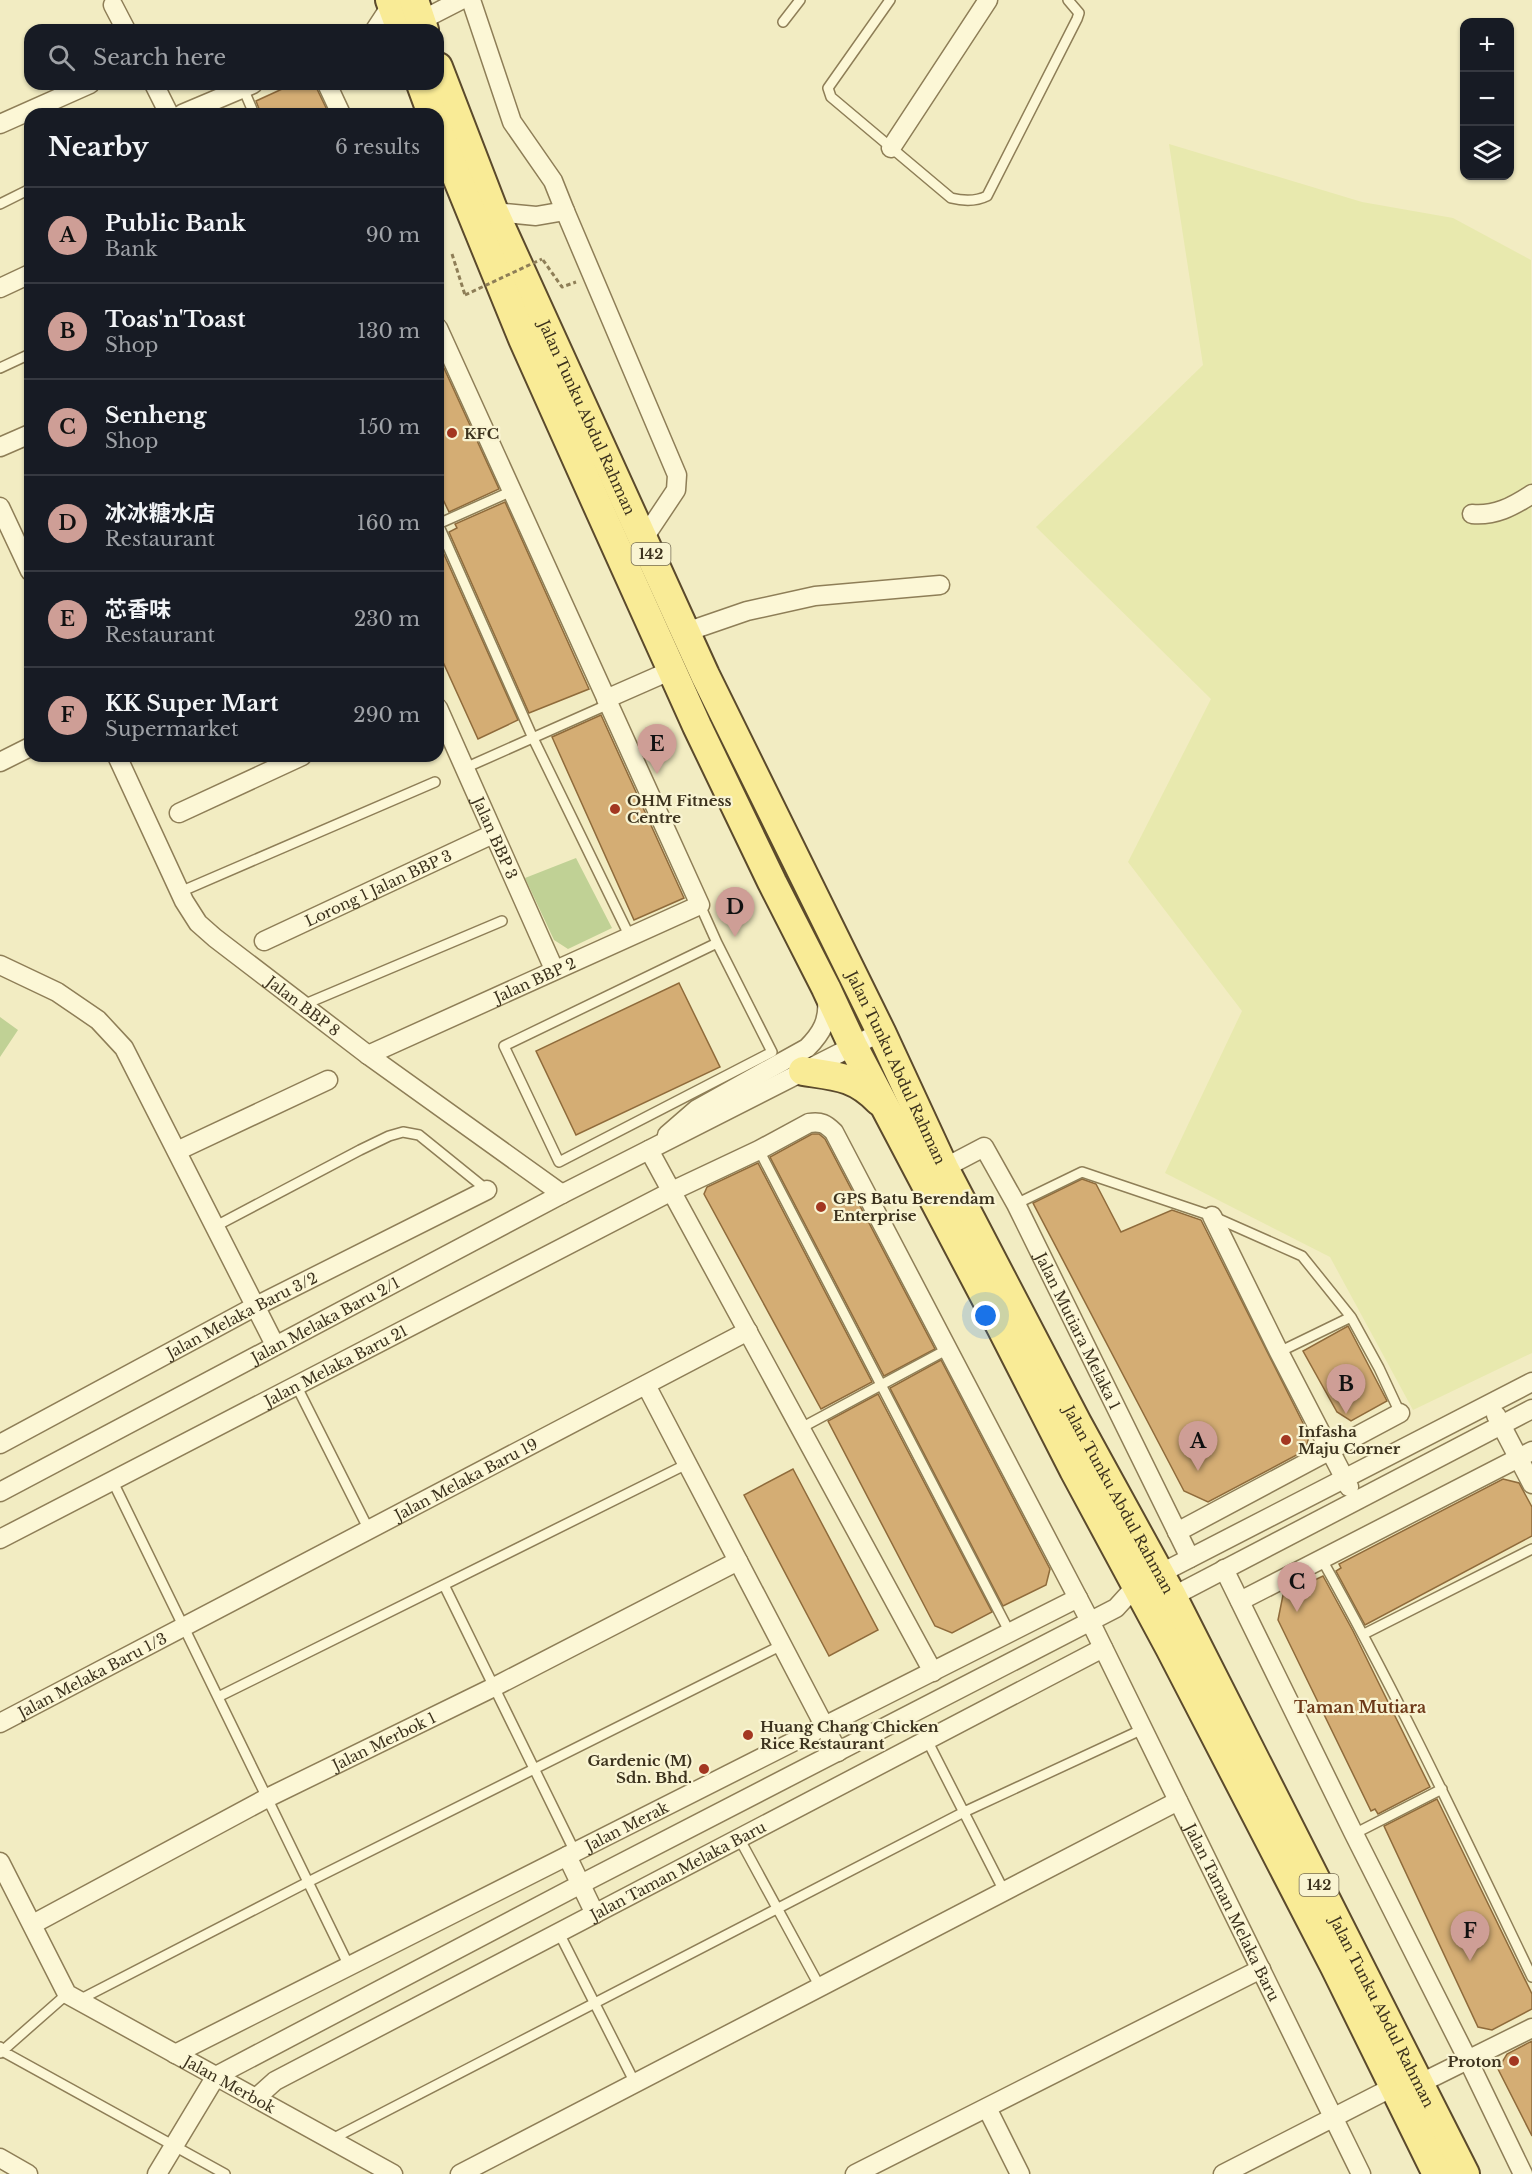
<!DOCTYPE html>
<meta charset="utf-8">
<style>
body{margin:0;font-family:"Libre Baskerville","Noto Sans SC",serif;background:#242831;color:#f1f3f6}
.controls{position:absolute;right:18px;top:18px;display:grid;overflow:hidden;border-radius:12px;box-shadow:0 2px 4px #0004}
.controls button{width:54px;height:54px;display:grid;place-items:center;padding:0;border:0;border-bottom:2px solid #363941;background:#171b24;color:#f1f3f6;font:30px sans-serif}
.you{position:absolute;left:986px;top:1316px;width:21px;height:21px;margin:-15px;border:4px solid #fff;border-radius:50%;background:#1a73e8;box-shadow:0 0 0 9px #1a73e833}
.badge{display:grid;place-items:center;width:39px;height:39px;border-radius:50%;background:#ce9e96;color:#111;font-size:20px;font-weight:700}
.pin{position:absolute;translate:-50% -50px;filter:drop-shadow(0 2px 3px #0008)}
.pin::after{content:'';position:absolute;top:32px;width:21px;height:18px;background:inherit;clip-path:polygon(0 0,100% 0,50% 100%)}
.list{margin:0;padding:0;list-style:none}
h2{display:flex;justify-content:space-between;align-items:center;height:78px;margin:0;padding:0 24px;font-size:26px}
h2 small{font-size:20px;font-weight:400;color:#9ea1a6}
.list li{display:grid;grid-template-columns:39px 1fr auto;gap:18px;align-items:center;box-sizing:border-box;height:96px;padding:0 24px;border-top:2px solid #363941}
.list b{display:block;font-size:22px;white-space:nowrap}
.list p{margin:0;font-size:20px;white-space:nowrap;color:#9ea1a6}
.list em{font-size:20px;font-style:normal;color:#9ea1a6}
.icon{flex:none;width:33px;height:33px;fill:none;stroke:currentColor;stroke-width:2;stroke-linecap:round;stroke-linejoin:round}
.map{position:relative;flex:none;width:1532px;height:2174px;overflow:hidden}
.search{position:absolute;background:#171b24;box-shadow:0 2px 4px #0004;left:24px;top:24px;width:420px;height:66px;display:flex;align-items:center;gap:15px;box-sizing:border-box;padding:0 21px;border-radius:18px;color:#9ea1a6;font-size:22px}
.panel{position:absolute;background:#171b24;box-shadow:0 2px 4px #0004;left:24px;top:108px;width:420px;height:654px;border-radius:18px}
.map>svg:first-child{display:block}
</style>
<div class="map">
<svg width="1532" height="2174" viewBox="0 0 1532 2174">
<rect width="100%" height="100%" fill="#f2ecc2"/>
<path fill="#e8e9ae" d="M1169,144L1362,202L1453,218L1531,260L1532,1353L1413,1410L1330,1257L1165,1173L1242,1011L1128,862L1211,699L1036,527L1203,365Z"/>
<path fill="#c0d195" d="M576,858L612,928L568,949L554,940L525,878Z
M0,1017L18,1030L0,1057Z"/>
<path fill="#d4ad74" stroke="#8f6b3b" stroke-width="1.5" d="M293,84H310L316,87L329,114H261L256,101Z
M438,355L499,489L449,512L438,489Z
M505,502L589,689L529,713L449,532L457,528L455,524Z
M438,541L518,720L478,739L438,651Z
M601,715L684,898L634,920L552,737Z
M679,983L720,1067L576,1135L536,1051Z
M812,1134H819L825,1139L935,1349L884,1376L770,1157Z
M758,1163L872,1382L821,1409L704,1194L707,1187Z
M1082,1179L1096,1184L1121,1232L1172,1210L1201,1220L1309,1435L1306,1450L1208,1502L1184,1491L1033,1203Z
M1348,1326L1387,1401L1351,1421L1337,1412L1303,1351Z
M941,1360L1050,1569L1046,1585L1003,1606L890,1388Z
M878,1394L992,1612L952,1633L935,1626L828,1421Z
M793,1469L878,1630L829,1656L744,1495Z
M1503,1479L1519,1483L1532,1507V1536L1365,1625L1336,1571L1341,1568L1339,1564Z
M1323,1576L1353,1631L1430,1787L1378,1814L1375,1809L1371,1811L1278,1620L1283,1595Z
M1437,1799L1532,1994V2009L1492,2030L1478,2027L1384,1826Z
M1532,2041V2136L1498,2069L1507,2054Z"/>
<g fill="none" stroke-linecap="round" stroke-linejoin="round">
<defs>
<path id="lane" d="M890,0L828,88L831,97L951,198C963,201 975,202 987,196L1077,19L1079,13L1068,0
M783,22L800,0
M243,88L254,114
M0,204L30,189
M0,368L30,354
M438,524L532,736L630,937
M438,524L512,491
M465,768L609,704
M180,892L435,782
M700,905L717,943L772,1052L559,1162L504,1046L717,943
M303,1005L502,921
M759,1150L1010,1633
M1016,1204L1082,1172L1212,1216L1302,1256L1351,1317L1379,1368L1400,1413
M216,1226L360,1150L389,1136L403,1132L419,1135L487,1190
M1279,1352L1351,1317
M296,1385L369,1530
M801,1428L948,1349
M113,1482L349,1966
M1321,1558C1398,1695 1464,1836 1532,1977
M444,1585L575,1852
M1364,1634L1532,1549
M218,1697L687,1464
M927,1740L1004,1891
M1354,1834L1442,1789
M739,1838L820,1987
M559,1933L635,2083
M79,2000L308,1882L782,1645
M0,2047L2,2051L225,2174
M0,2053L67,1994
M332,2139L964,1812L1143,1729"/>
<g id="street">
<path d="M471,0L512,122L553,181L565,211"/>
<path d="M113,5L126,30"/>
<path d="M413,27L420,21L461,0"/>
<path d="M375,30L392,4"/>
<path d="M154,84L169,114"/>
<path d="M327,84L341,114"/>
<path d="M182,114L253,84"/>
<path d="M0,124L90,84"/>
<path d="M891,148L988,0"/>
<path d="M494,212L536,216L565,211L677,475L676,490L644,538"/>
<path d="M0,288L30,274"/>
<path d="M0,447L30,434"/>
<path d="M0,507L30,571"/>
<path d="M1472,514C1495,516 1512,507 1532,494"/>
<path d="M686,632L747,611L815,596L940,585"/>
<path d="M606,699L672,670"/>
<path id="s1" d="M438,708L554,969"/>
<path id="s2" d="M117,756L184,901L198,923L215,938L368,1055L562,1194"/>
<path d="M0,762L30,747"/>
<path d="M179,813L302,756"/>
<path id="s3" d="M264,941L493,834"/>
<path d="M0,965L57,992L98,1020L124,1048L275,1345"/>
<path id="s4" d="M368,1055L700,905L438,328"/>
<path d="M667,1135L697,1109L807,1048C822,1033 829,1020 827,999"/>
<path d="M649,1150L933,1672"/>
<path d="M177,1151L328,1080"/>
<path id="s5" d="M944,1168L984,1147L1016,1204L1190,1558"/>
<path d="M1212,1216L1279,1352L1349,1487"/>
<path d="M646,1385L838,1752"/>
<path d="M1496,1415L1532,1484"/>
<path id="s6" d="M0,1444L256,1306L487,1190"/>
<path id="s7" d="M0,1492L562,1194L881,1032"/>
<path d="M1177,1532L1400,1413"/>
<path id="s8" d="M0,1539L672,1191L759,1150L809,1123C821,1121 826,1124 834,1132L1090,1621L1361,2174"/>
<path d="M1224,1569L1354,1834L1468,2060L1523,2174"/>
<path d="M1164,1601L1532,1409"/>
<path d="M1240,1601L1532,1451"/>
<path id="s9" d="M0,1723L748,1331"/>
<path d="M567,1856L595,1914"/>
<path id="s10" d="M0,1862L67,1994L393,2174"/>
<path id="s11" d="M33,1924L267,1798L494,1687L738,1561"/>
<path id="s12" d="M175,2054L1078,1598"/>
<path d="M1419,2084L1532,2028"/>
<path id="s13" d="M256,2098L275,2081L1103,1648"/>
<path d="M987,2108L1020,2174"/>
<path d="M0,2158L28,2174"/>
<path d="M157,2174L216,2076L581,1884L1116,1608L1136,1586L1532,1382"/>
<path d="M460,2174L1178,1801"/>
<path d="M855,2174L1261,1969"/>
<path d="M1223,2174L1393,2087"/>
</g>
<g id="primary">
<path d="M390,0L401,30"/>
<path d="M414,0L424,30"/>
<path id="s14" d="M438,67L494,212L705,675L881,1032L944,1168L1077,1423L1172,1596L1465,2174"/>
<path d="M421,84L432,114"/>
<path d="M438,131L523,339L596,502L697,726L772,882L826,988L853,1046L1001,1327L1074,1470L1170,1648L1335,1967L1437,2174"/>
<path d="M803,1071C836,1076 855,1076 879,1101"/>
</g>
</defs>
<use href="#lane" stroke="#8e7e57" stroke-width="12"/>
<use href="#street" stroke="#8e7e57" stroke-width="21"/>
<use href="#primary" stroke="#5b4a2c" stroke-width="32"/>
<path stroke="#8e7e57" stroke-width="3" stroke-dasharray="4.5 3" stroke-linecap="butt" d="M452,254L465,295
M543,260L562,287L576,282"/>
<use href="#lane" stroke="#fcf7d6" stroke-width="9"/>
<use href="#street" stroke="#fcf7d6" stroke-width="18"/>
<use href="#primary" stroke="#f9eb96" stroke-width="28"/>
<path stroke="#8e7e57" stroke-width="3" stroke-dasharray="4.5 3" stroke-linecap="butt" d="M465,295L542,259"/>
</g>
<g fill="#a33721" stroke="#f9f4d2" stroke-width="2">
<circle cx="452" cy="433" r="6"/>
<circle cx="615" cy="809" r="6"/>
<circle cx="821" cy="1207" r="6"/>
<circle cx="1286" cy="1440" r="6"/>
<circle cx="748" cy="1735" r="6"/>
<circle cx="704" cy="1769" r="6"/>
<circle cx="1514" cy="2061" r="6"/>
</g>
<g text-anchor="middle" dominant-baseline="central" stroke-width="4.5" stroke-linejoin="round" paint-order="stroke">
<g fill="#f9f4d2" stroke="#756c53" stroke-width="1.5">
<rect x="631.5" y="543" width="39" height="22" rx="4.5"/>
<rect x="1299.5" y="1874" width="39" height="22" rx="4.5"/>
</g>
<g font-size="14" font-weight="bold" fill="#3c321d">
<text x="651" y="554">142</text>
<text x="1319" y="1885">142</text>
</g>
<g font-size="15" fill="#3c321d" stroke="#f9f4d2">
<text stroke="none"><textPath href="#s14" startOffset="381">Jalan Tunku Abdul Rahman</textPath></text>
<text stroke="none"><textPath href="#s1" startOffset="142">Jalan BBP 3</textPath></text>
<text stroke="none"><textPath href="#s3" startOffset="126">Lorong 1 Jalan BBP 3</textPath></text>
<text stroke="none"><textPath href="#s4" startOffset="183">Jalan BBP 2</textPath></text>
<text stroke="none"><textPath href="#s2" startOffset="320">Jalan BBP 8</textPath></text>
<text stroke="none"><textPath href="#s14" startOffset="1101">Jalan Tunku Abdul Rahman</textPath></text>
<text stroke="none"><textPath href="#s6" startOffset="274">Jalan Melaka Baru 3/2</textPath></text>
<text stroke="none"><textPath href="#s7" startOffset="368">Jalan Melaka Baru 2/1</textPath></text>
<text stroke="none"><textPath href="#s5" startOffset="252">Jalan Mutiara Melaka 1</textPath></text>
<text stroke="none"><textPath href="#s8" startOffset="378">Jalan Melaka Baru 21</textPath></text>
<text stroke="none"><textPath href="#s9" startOffset="526">Jalan Melaka Baru 19</textPath></text>
<text stroke="none"><textPath href="#s14" startOffset="1587">Jalan Tunku Abdul Rahman</textPath></text>
<text stroke="none"><textPath href="#s9" startOffset="104">Jalan Melaka Baru 1/3</textPath></text>
<text stroke="none"><textPath href="#s11" startOffset="396">Jalan Merbok 1</textPath></text>
<text stroke="none"><textPath href="#s12" startOffset="506">Jalan Merak</textPath></text>
<text stroke="none"><textPath href="#s13" startOffset="480">Jalan Taman Melaka Baru</textPath></text>
<text stroke="none"><textPath href="#s8" startOffset="1814">Jalan Taman Melaka Baru</textPath></text>
<text stroke="none"><textPath href="#s14" startOffset="2163">Jalan Tunku Abdul Rahman</textPath></text>
<text stroke="none"><textPath href="#s10" startOffset="334">Jalan Merbok</textPath></text>
</g>
<g font-size="15" font-weight="bold" fill="#3c321d" stroke="#f9f4d2" text-anchor="start">
<text x="464" y="433">KFC</text>
<text x="627" y="800">OHM Fitness<tspan x="627" dy="17">Centre</tspan></text>
<text x="833" y="1198">GPS Batu Berendam<tspan x="833" dy="17">Enterprise</tspan></text>
<text x="1298" y="1431">Infasha<tspan x="1298" dy="17">Maju Corner</tspan></text>
<text x="760" y="1726">Huang Chang Chicken<tspan x="760" dy="17">Rice Restaurant</tspan></text>
<text x="692" y="1760" text-anchor="end">Gardenic (M)<tspan x="692" dy="17">Sdn. Bhd.</tspan></text>
<text x="1502" y="2061" text-anchor="end">Proton</text>
</g>
<g font-size="16" font-weight="bold" fill="#6d3918" stroke="#f9f4d2">
<text x="1360" y="1707">Taman Mutiara</text>
</g>
</g>
</svg>
<div class="controls">
<button>+</button>
<button>−</button>
<button><svg class="icon" aria-label="layers" viewBox="0 0 24 24"><path d="M12 4l9 5-9 5-9-5zM3 14l9 5 9-5"/></svg></button>
</div>
<div class="you"></div>
<div class="pin badge" style="left:1198px;top:1471px">A</div>
<div class="pin badge" style="left:1346px;top:1414px">B</div>
<div class="pin badge" style="left:1297px;top:1612px">C</div>
<div class="pin badge" style="left:735px;top:937px">D</div>
<div class="pin badge" style="left:657px;top:774px">E</div>
<div class="pin badge" style="left:1470px;top:1961px">F</div>
<div class="search"><svg class="icon" aria-label="search" viewBox="0 0 24 24"><circle cx="10" cy="10" r="6"/><path d="M15 15l6 6"/></svg>Search here</div>
<section class="panel">
<h2>Nearby<small>6 results</small></h2>
<ul class="list">
<li><span class="badge">A</span><div><b>Public Bank</b><p>Bank</p></div><em>90 m</em></li>
<li><span class="badge">B</span><div><b>Toas'n'Toast</b><p>Shop</p></div><em>130 m</em></li>
<li><span class="badge">C</span><div><b>Senheng</b><p>Shop</p></div><em>150 m</em></li>
<li><span class="badge">D</span><div><b>冰冰糖水店</b><p>Restaurant</p></div><em>160 m</em></li>
<li><span class="badge">E</span><div><b>芯香味</b><p>Restaurant</p></div><em>230 m</em></li>
<li><span class="badge">F</span><div><b>KK Super Mart</b><p>Supermarket</p></div><em>290 m</em></li>
</ul>
</section>
</div>
